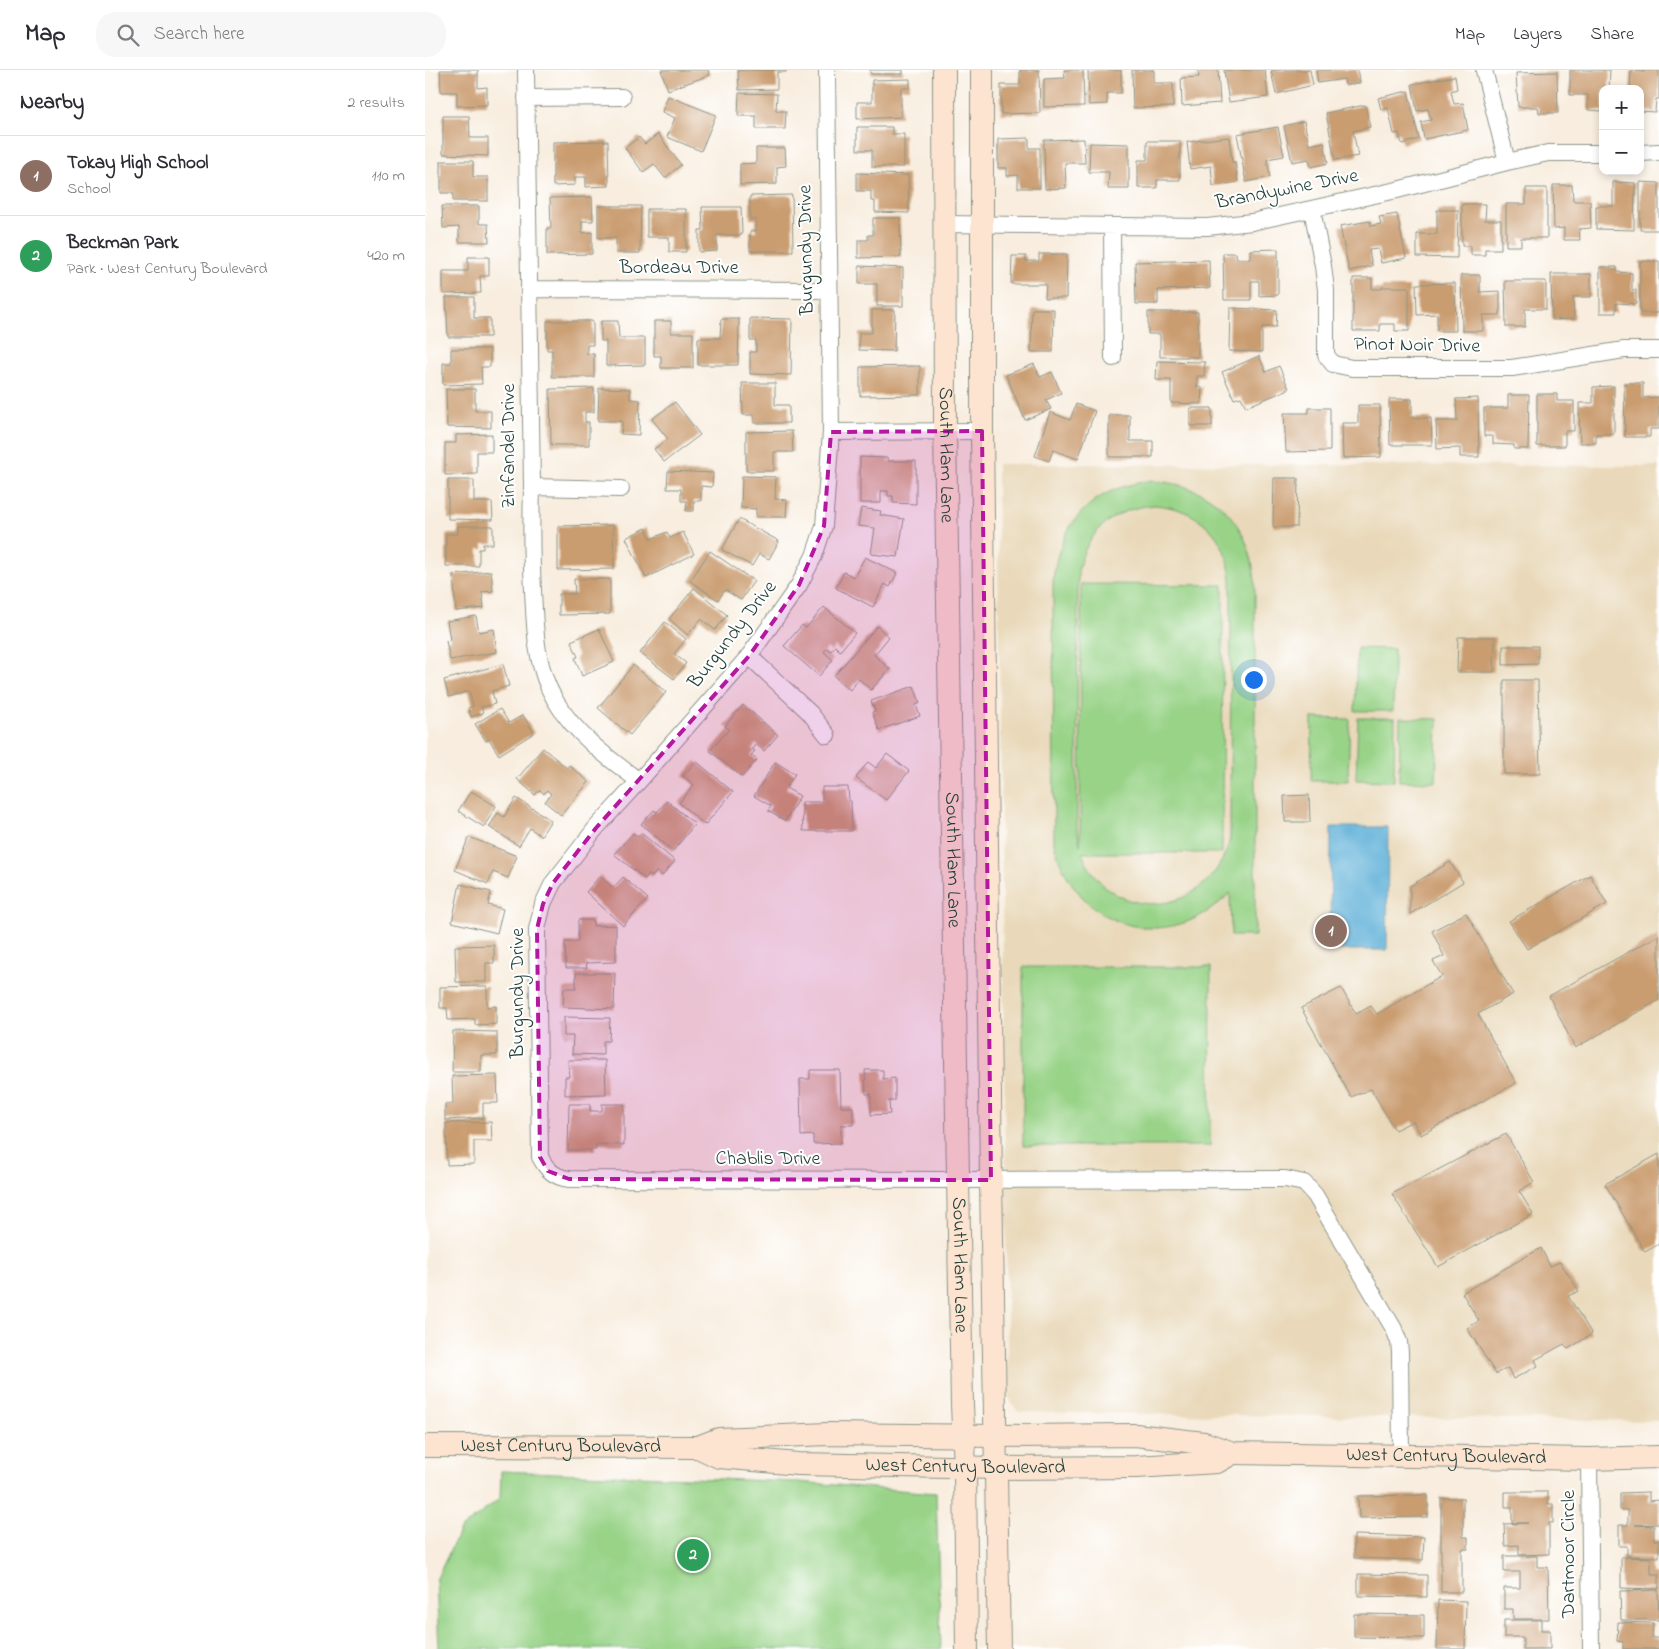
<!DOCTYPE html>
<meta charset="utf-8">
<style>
body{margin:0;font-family:"Indie Flower",sans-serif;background:#f7f7f7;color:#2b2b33}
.controls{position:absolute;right:15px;top:15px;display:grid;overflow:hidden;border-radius:10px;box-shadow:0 2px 8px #0003}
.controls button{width:45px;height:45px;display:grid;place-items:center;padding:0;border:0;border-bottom:1px solid #e1e1e2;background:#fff;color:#2b2b33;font:25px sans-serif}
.you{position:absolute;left:828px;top:609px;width:18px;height:18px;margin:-12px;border:4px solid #fff;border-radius:50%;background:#1a73e8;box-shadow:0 0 0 8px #1a73e833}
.badge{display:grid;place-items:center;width:32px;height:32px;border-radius:50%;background:#b5179e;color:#fff;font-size:16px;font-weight:700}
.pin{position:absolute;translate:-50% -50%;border:2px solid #fff;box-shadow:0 1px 5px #0006}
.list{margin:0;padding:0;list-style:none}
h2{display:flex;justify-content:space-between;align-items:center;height:65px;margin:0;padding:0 20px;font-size:21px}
h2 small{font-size:16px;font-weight:400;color:#7c7c81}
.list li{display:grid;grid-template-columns:32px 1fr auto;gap:15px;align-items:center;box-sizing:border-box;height:80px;padding:0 20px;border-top:1px solid #e1e1e2}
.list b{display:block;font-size:19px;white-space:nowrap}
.list p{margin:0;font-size:16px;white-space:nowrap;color:#7c7c81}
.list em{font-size:16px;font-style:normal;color:#7c7c81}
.icon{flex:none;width:28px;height:28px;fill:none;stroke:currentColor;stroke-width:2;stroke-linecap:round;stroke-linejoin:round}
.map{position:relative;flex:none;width:1234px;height:1579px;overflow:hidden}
header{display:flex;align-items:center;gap:30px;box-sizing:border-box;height:70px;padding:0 25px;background:#fff;border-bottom:1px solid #e1e1e2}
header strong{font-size:24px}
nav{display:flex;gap:28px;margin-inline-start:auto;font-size:18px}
.search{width:350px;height:45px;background:#f7f7f7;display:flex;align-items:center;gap:12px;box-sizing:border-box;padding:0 18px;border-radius:20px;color:#7c7c81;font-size:19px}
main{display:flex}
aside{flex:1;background:#fff}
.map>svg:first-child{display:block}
</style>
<header>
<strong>Map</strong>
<div class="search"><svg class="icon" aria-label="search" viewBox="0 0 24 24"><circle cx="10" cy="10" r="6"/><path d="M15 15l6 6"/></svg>Search here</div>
<nav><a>Map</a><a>Layers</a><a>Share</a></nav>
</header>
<main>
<aside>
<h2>Nearby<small>2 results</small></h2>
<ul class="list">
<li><span class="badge" style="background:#8d6e63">1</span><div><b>Tokay High School</b><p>School</p></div><em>110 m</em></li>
<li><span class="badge" style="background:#2e9e5b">2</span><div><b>Beckman Park</b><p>Park · West Century Boulevard</p></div><em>420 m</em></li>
</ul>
</aside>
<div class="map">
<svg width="1234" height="1579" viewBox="0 0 1234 1579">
<rect width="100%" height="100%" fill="#fff"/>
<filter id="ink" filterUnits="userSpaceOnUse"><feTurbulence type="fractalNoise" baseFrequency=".02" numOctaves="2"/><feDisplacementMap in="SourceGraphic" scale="10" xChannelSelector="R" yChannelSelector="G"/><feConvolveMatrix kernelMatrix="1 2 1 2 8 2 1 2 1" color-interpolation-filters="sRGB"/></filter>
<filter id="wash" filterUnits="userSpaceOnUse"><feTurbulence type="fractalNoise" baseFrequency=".0096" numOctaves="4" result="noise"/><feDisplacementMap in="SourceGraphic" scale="20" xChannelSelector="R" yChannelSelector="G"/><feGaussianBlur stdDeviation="1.12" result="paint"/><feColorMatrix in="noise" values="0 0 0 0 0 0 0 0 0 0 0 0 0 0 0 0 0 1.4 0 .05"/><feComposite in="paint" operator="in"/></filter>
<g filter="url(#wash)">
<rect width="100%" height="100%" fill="#f8edde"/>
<path fill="#e9d9ba" d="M572,394L1234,396V1351L593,1342L583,1326Z"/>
<path fill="#98d387" stroke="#5c885e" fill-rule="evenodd" d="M729,411C789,415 825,452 830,511V866H806L805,823C743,887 650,859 629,773L628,512C633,453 669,415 729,411ZM729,435C774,438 803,466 806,511L805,769C786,847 686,858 657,783H797L798,515L656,514L655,775L652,758L653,500C663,460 688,439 729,435Z
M932,578L969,579L968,641H930Z
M887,648L925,649L923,711H886Z
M933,648H970L969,711L931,710Z
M975,648L1013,649L1011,712L974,711Z
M598,897H786L785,1076H598Z
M76,1401L373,1412L511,1423L516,1579H14L11,1510L35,1460L75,1428Z"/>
<path fill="#5bafd7" stroke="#3d7686" d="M906,757H963L962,880H905Z"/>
<g id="blocks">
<path fill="#ca9d71" d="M15,0H53V18L62,17V35L32,36V22H16Z
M236,0H283L285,5L243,20Z
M313,0H361V2H352V19L314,20Z
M445,0H478V4H446Z
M595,0H614L615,43L576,44V15H595Z
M639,0H658L659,36L619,37V9L640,8Z
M663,0H696V23H682V34L664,35Z
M707,0H729V13H748V37L708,38Z
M773,0H793L795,33L757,36L756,8L774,7Z
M799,0H840L843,27L804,32Z
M850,0H885L888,15L851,24L846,1Z
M891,0H932L935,13L920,15L919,9L893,13Z
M1145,0H1185L1184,19H1178V41L1163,40V25H1145Z
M1219,0H1234V29H1231L1230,42L1215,41V19H1205L1206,1L1219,2Z
M1132,2L1133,43H1114L1113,37H1093L1091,3Z
M1030,6L1032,19L1026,21L1029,34L1038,33L1043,60L999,69L996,52L1006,50L1003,39L992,41L987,14Z
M485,9V18H476V47L432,49V32H447V10Z
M983,21L994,69L977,74L974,63L969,64L963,38L956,40L953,28Z
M314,23L352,24L351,41H361L360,59H331V46H313Z
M243,26L291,45L276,81L242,67L250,48L237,42Z
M940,35L945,57L928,61L933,86L910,90L901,43Z
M18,46H44L45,68H63V86L18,84Z
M879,51L884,75L899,72L903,93L886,97L884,89L867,92L859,56Z
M432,57H467V64H479V97H447V80H432Z
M853,57L859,86L842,89L845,107L821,112L812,64Z
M233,64L256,95L240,108L229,94L218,102L200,78L214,67L220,74Z
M804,67L807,92H810L813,112L788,116L786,96L765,99L762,72Z
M604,68V78H615V118H593V105L582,106V98H573V69Z
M659,69L660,93H640L641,118L620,119L619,70Z
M183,71L184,116L161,117V107H150V115L128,116V72Z
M722,71H755V110H732V118H713V90H722Z
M665,73L704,74V119H683L684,102H664Z
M331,78H360L361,96L352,97V114L315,115V94L331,93Z
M16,91H48V107H63V131H28V123H16Z
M432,103L483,105L484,143L450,142V131H446V121H432Z
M1188,112L1210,113L1209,160L1171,159V136H1188Z
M1215,112L1234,113V160H1215Z
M1128,115H1147L1148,131H1165L1166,158L1154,159L1155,170H1139V158L1129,159Z
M1101,118H1122V168H1096V176H1081V134H1101Z
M367,125L368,181H325V161H331V149H325V126Z
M167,127L168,151H157V163L167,162V184L122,185V158H126L125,128Z
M1037,134H1061L1060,150H1076V179H1060V185H1046V176H1037Z
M17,136H54V154H63L64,172H34V157L18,158Z
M173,136H216L215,183H191V168H173Z
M277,137H316L317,165H292V181L274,182V160H278Z
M222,139H261V182H244V167H222Z
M1012,140H1033L1032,188L992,187V164H1012Z
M972,144L981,188L956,193L953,179L944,180L947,196L924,201L915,156L945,151L946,156L956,154L954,147Z
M448,148H475L476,187L433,188V170H443V165H448Z
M853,179V225L834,226V211H826V230H799L798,183H811L812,189H825V180Z
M614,184H642L641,228H620L621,214H586L587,186H601V191H614Z
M43,187H64V206H55L56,223L18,224V201H43Z
M784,190L785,218L733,220V234H711L710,192Z
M1215,191H1234V243H1215Z
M434,196L478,198V236H452V214H434Z
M1175,197H1192V202L1207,203V220H1211V234L1191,233V243H1175Z
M1126,204H1166V227H1148L1149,249L1127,250Z
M1036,205H1055V222L1075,221V245H1058V261H1037Z
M928,208H947V219H957V217H984V261H970V254H955V261H928Z
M1080,211H1121V239H1100V257H1081Z
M1030,213L1031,261H1012V244L992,245L991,214Z
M21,227H49V248H65V267H23Z
M805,238L852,240L851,257H837V282L804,281Z
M607,239H629L628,282H606Z
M447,240H470L469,281L434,280V263H447Z
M723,242H773V287H735V264H723Z
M325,248L367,249L366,305L325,304V282H331V270H325Z
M296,249H314L313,295H273V268H295Z
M122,251H168V275H162V284H169V307H127V280H122Z
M176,251H193L194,268H220V295L181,296V271H176Z
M229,251H246V263H268V298H236V286H229Z
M26,279H65V297H56L57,314L18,315V293H26Z
M834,286L841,302L854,296L864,319L821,337L816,327L809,329L797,302Z
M732,291L780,292L779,306H772V317H777L776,334L746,333V310H731Z
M609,294L615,307L627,302L636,323L621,330L626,339L600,350L581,305Z
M495,296V325L435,326V297Z
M317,313H350V335H364V353H329V345H318Z
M1199,313H1218V328L1234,327V359H1225V367H1200Z
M1189,316V364H1171V373H1155L1154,333H1168V317Z
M169,318V342H160V352H164V375H126L125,319Z
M174,318L205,319V329L215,330L214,365L196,364L197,351H173Z
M21,319H50V341H66V358L22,357Z
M1112,324H1132V331H1149V361H1140V376H1112Z
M1083,325H1104L1103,379H1089V375L1068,374V366H1059V338H1083Z
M1053,328L1054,387H1035V378L1012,379L1011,351H1032L1031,329Z
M964,329H987V348H1006L1007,375H965Z
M250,332L275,365L239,392L229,379L243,369L227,349Z
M651,334L670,341L653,389L628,380L624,391L610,386L625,342L645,350Z
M933,335H955L956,387L918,388L917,353H933Z
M765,338H787V356H765Z
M884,338H905V381L861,382L859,343H884Z
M684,345H705V371H728V387H684Z
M367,361L368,382H349V401H321V362Z
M67,364V382H52V404L20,405V373H31V365Z
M435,387L463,388V391H491V434L468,433V426H463V421H456V433H435Z
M243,401L288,403L287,417L276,416V431H269V441H261L262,431H256V419H242Z
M317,406L351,407L350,429L362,430L361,447H331V439L316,438Z
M849,408H873L872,457H848Z
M23,410H49V432H67L68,450L23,449Z
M436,438L456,441L455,445L479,449L473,487L446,484L450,458L433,456Z
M314,449L354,471L344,489L334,484L327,496L297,480Z
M188,455L189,499L133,500V456Z
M33,456H68V474H58V479H54V496H21V464H33Z
M221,458L226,469L242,462L245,468L258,462L269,484L221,508L201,468Z
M285,481L329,511L316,530L300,520L293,530L265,511Z
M440,487L472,503L465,517L460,514L448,537L411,518L419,502L429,507Z
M66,501L68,521L57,522L59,538L31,541L28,505Z
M149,509H185V544L134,545V524H150Z
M269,518L302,545L290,560L276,549L263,565L244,549Z
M399,537L430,563L415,581L410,576L406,581L402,578L399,582L408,590L394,606L359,576L377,555L381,558Z
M51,546L54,562L69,559L72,582L25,590L21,571L25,570L22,551Z
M240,552L261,569L249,584L261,593L249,609L215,583Z
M452,556L464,567L449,585L465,599L446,620L434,609L425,620L409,606Z
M174,559L189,592L157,606L150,588L153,587L146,571Z
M1033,567H1070L1069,602H1032Z
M1078,576H1113V594L1078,595Z
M78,594L84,616L67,621L70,634L56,637L58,643L46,647L43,638L48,636L44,621L24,627L19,610Z
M208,595L241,622L205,665L173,638Z
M1079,610H1113L1115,704H1079Z
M489,616L495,633L491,635L495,646L454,660L447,642L450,641L446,631Z
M318,635L353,665L339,681L331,674L327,679L330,681L326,685L332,690L317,707L285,681L304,659L300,656Z
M75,639L84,653L98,645L109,663L74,685L64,669L61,671L50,654Z
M118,678L142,698L144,695L164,712L136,745L120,732L126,724L122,720L119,724L115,720L110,725L92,709Z
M462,684L484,701L461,730L431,708L443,692L451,698Z
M271,691L308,722L280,755L254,733L269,715L258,706Z
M350,692L370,704L361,718L375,726L360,751L343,741L346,736L329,726Z
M397,717H423L424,731H426L427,761H378L377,732H397Z
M46,721L71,736L59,757L33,741Z
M884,725L885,752H860L859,726Z
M91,728L126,750L116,766L105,758L94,776L64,757L73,743L79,747Z
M242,731L270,754L248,781L216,754L229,740L232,742Z
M208,763L213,767L216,763L250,791L237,806L232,801L227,807L224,804L220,809L189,784Z
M44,767L92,786L83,808L68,802L63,814L30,800Z
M1025,792L1038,812L985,844V816Z
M1165,805L1182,834L1102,879L1084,851Z
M175,806L188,818L198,807L223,829L198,856L161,822Z
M35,814L66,822L63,835L78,839L72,863L27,852Z
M1041,843L1088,924L1053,944L1091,1013L996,1065L988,1051L970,1060L946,1019L926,1027L876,938L916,918L931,944L946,936L952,944L1017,906L1008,891L1019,886L1007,861Z
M153,850H168V856L191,855V892L161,893L162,898H141L140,872H153Z
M1234,865V930L1150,978L1124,926Z
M69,875V893H61V912H31L30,876Z
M151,903H190L189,939L138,937L139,918H151Z
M62,916V937L71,936V954L50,955V949L23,950L22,938H15V917Z
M139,947L185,948L184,971H178V985L147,984L148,966H139Z
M28,961L72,962V985H56V1002H27Z
M143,990H180L181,1024L140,1025V1007H144Z
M385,1000H415L416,1037H428V1055H416V1073L388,1074V1065L376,1066L375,1009H385Z
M440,1000H458V1009L470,1008V1031H464L465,1044L446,1045V1024H441Z
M72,1005L73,1033H58V1048L20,1050V1034H28L27,1006Z
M144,1034H165V1041H177V1034H199V1075L171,1074V1080H143Z
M66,1052L67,1071H49V1094L22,1095L21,1053Z
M1081,1064L1109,1112L1094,1121L1108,1144L1013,1197L967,1124Z
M1234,1084V1174L1220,1182L1180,1114Z
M1116,1178L1125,1196L1135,1192L1154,1221L1143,1226L1167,1264L1143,1279L1139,1274L1110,1290L1113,1296L1088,1309L1083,1298L1071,1304L1042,1258L1054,1251L1037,1223Z
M1080,1422H1123V1434H1128V1453H1124V1484L1094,1485V1475L1080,1476L1079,1454L1103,1453H1087V1437H1080Z
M1224,1422V1431L1234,1430V1454L1210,1455L1229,1456V1470H1234V1487L1202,1486V1476H1194V1455H1203V1440H1195V1423Z
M1003,1425V1447L934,1448L933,1426Z
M1016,1428H1038V1467H1043V1479H1037V1522H1016Z
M929,1465L999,1467L998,1490L929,1488Z
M1079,1486H1112V1497H1123L1124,1549H1088V1539H1079V1518H1095V1502H1079Z
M1196,1487L1226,1488V1504H1234V1519L1196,1518Z
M933,1504L1002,1505V1527L933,1526Z
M1233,1520L1234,1550H1196L1195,1521Z
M1013,1530L1041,1531L1040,1579H1012Z
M929,1544L999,1545V1568L929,1567Z
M1079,1550H1116V1560H1125V1579H1098V1567H1079Z
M1193,1552L1228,1553L1227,1568H1234V1579H1198V1572L1192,1571Z"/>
</g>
</g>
<g filter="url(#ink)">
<use href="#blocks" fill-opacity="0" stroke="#8c9589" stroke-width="1"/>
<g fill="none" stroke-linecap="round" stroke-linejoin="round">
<defs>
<path id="street" d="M101,0L107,417C106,452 106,485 108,520C110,558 110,596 130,630C150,664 183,688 214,711
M402,0L406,362L399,456L389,486L374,515L324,586L214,711L171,758L128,813L118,834L112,859L115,1087C122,1100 129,1107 144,1109L534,1110L860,1109L879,1113L890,1125L969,1259L974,1272L975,1282L976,1385
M1059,0L1082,92
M101,28L197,27
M1215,83L1234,82
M887,139L898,196L901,220V285L908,294L927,298H1087L1199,280H1234
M518,154L782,157L827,152L972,120L1082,92L1123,83H1178
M687,156L688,288
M104,219L404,220
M406,362L557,361
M107,417L196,419
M324,586L385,643L402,665
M1164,1389L1166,1579"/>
<g id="secondary">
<path id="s1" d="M519,0L520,362L537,1335L540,1397L542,1579"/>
<path d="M557,0V361L566,1110L574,1579"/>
<path id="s2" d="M0,1376L273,1377L294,1369L402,1364L571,1366L710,1365L779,1373L808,1383L1164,1389L1234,1387"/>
<path id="s3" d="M273,1377L294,1387L373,1394L572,1398L711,1397L792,1392L808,1383"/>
</g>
</defs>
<use href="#street" stroke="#8c9589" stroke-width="18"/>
<use href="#secondary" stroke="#8c9589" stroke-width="24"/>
<use href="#street" stroke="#fff" stroke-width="16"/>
<use href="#secondary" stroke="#fde4d1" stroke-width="22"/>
</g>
</g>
<path fill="#b5179e" fill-opacity="0.2" stroke="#b5179e" stroke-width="4" stroke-dasharray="10 6" stroke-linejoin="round" d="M557,361L566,1110L144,1109L123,1101L115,1087L112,859L118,834L128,813L171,758L324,586L374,515L399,456L406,362Z"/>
<g text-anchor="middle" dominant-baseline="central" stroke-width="4" stroke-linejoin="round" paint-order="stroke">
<g font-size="20" fill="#1f3d34" stroke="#fff">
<text transform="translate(862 120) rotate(-11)">Brandywine Drive</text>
<text transform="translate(382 180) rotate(-91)">Burgundy Drive</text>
<text x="254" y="198">Bordeau Drive</text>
<text transform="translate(992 276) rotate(1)">Pinot Noir Drive</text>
<text transform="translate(84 376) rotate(-90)">Zinfandel Drive</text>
<text stroke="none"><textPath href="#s1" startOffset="385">South Ham Lane</textPath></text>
<text transform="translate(308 565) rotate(-52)">Burgundy Drive</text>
<text stroke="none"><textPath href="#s1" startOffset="790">South Ham Lane</textPath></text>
<text transform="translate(93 923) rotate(-90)">Burgundy Drive</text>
<text x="343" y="1089">Chablis Drive</text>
<text stroke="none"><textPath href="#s1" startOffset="1195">South Ham Lane</textPath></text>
<text stroke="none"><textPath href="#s2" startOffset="136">West Century Boulevard</textPath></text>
<text stroke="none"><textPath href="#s2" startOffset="1025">West Century Boulevard</textPath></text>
<text stroke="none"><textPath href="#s3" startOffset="270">West Century Boulevard</textPath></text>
<text transform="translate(1144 1484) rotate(-90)">Dartmoor Circle</text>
</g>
</g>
</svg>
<div class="controls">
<button>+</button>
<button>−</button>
</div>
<div class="you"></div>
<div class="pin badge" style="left:906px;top:861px;background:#8d6e63">1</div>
<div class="pin badge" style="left:268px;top:1485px;background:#2e9e5b">2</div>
</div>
</main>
